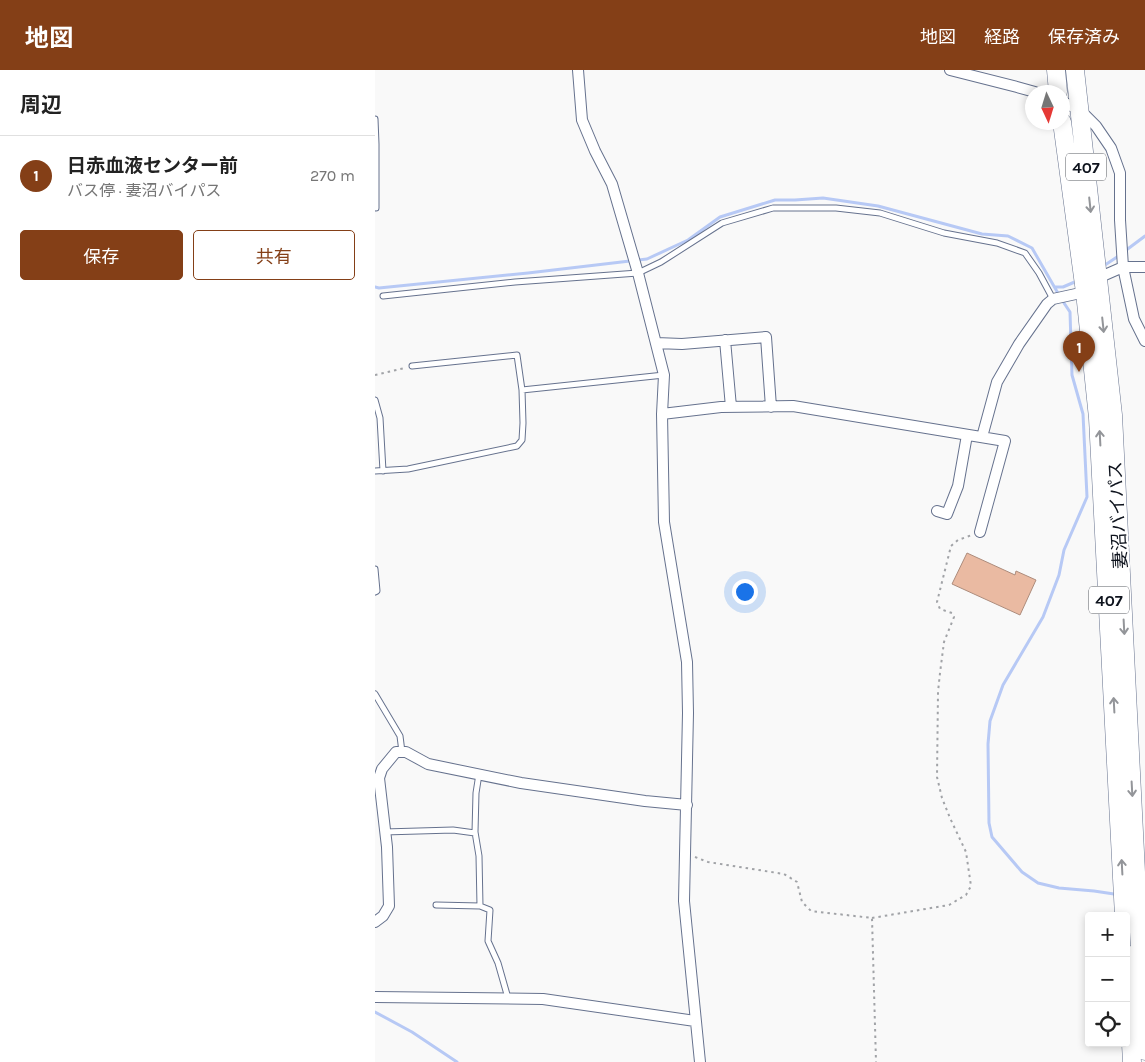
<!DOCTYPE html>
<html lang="ja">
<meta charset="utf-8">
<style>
body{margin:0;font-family:Karla,"Noto Sans JP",sans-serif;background:#f6f6f6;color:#222}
.controls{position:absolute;right:15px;bottom:15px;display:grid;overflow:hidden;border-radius:5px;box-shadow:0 2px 8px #0003}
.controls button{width:45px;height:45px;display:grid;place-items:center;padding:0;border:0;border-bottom:1px solid #e0e0e0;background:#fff;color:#222;font:25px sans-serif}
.compass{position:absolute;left:650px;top:15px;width:45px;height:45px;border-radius:50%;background:#fff;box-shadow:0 2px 8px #0003;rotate:176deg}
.you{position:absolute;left:369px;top:521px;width:18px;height:18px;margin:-12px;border:4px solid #fff;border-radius:50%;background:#1a73e8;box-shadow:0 0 0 8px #1a73e833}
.badge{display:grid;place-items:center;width:32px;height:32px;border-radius:50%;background:#843f17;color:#fff;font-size:16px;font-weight:700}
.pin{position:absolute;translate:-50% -41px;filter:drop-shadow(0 1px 2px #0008)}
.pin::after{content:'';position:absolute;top:26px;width:18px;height:15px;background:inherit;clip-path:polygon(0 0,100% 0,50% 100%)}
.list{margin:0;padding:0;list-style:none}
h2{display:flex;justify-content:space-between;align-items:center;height:65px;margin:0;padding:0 20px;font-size:21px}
h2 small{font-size:16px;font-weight:400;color:#767676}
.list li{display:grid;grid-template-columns:32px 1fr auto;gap:15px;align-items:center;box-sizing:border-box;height:80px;padding:0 20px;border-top:1px solid #e0e0e0}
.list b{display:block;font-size:19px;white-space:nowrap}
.list p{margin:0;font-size:16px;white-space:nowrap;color:#767676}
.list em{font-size:16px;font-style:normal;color:#767676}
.actions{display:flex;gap:10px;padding:15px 20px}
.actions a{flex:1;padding:11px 0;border:1px solid #843f17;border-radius:5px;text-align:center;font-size:18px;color:#843f17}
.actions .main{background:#843f17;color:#fff}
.icon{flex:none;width:28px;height:28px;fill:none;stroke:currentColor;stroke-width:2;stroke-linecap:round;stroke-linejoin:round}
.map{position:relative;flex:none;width:770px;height:992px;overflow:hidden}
header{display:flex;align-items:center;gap:30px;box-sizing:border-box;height:70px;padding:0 25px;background:#843f17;color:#fff}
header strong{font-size:24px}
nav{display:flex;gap:28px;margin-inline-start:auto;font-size:18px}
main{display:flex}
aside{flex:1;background:#fff}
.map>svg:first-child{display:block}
</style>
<header>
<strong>地図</strong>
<nav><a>地図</a><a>経路</a><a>保存済み</a></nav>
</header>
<main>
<aside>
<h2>周辺<small></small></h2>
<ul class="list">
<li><span class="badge">1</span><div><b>日赤血液センター前</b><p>バス停 · 妻沼バイパス</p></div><em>270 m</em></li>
</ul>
<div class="actions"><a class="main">保存</a><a>共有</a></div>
</aside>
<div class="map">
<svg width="770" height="992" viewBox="0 0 770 992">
<rect width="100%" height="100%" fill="#f9f9f9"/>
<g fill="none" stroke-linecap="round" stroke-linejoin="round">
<path stroke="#b7c9f5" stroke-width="3" d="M750,181L770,166
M727,197L745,185
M0,217L4,218L153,203L272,189L313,170L345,147L400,130H420L448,128L503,136L607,164L633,166L657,178L684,225
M680,217H688L702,211
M687,230L695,242L697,305L708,344L712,427L689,480L684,505L668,547L628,615L615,651L613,674L614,753L617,767L647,802L663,813L684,818L719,821L739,824
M0,942L37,962L82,992"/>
</g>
<path fill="#eabaa2" stroke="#ad8c7c" d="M592,483L640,505L641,501L661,510L645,545L577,514Z"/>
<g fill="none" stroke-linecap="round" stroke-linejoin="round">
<defs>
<path id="service" d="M0,49L1,74V138
M8,226L140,212L263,203L286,192L347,153L398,138H461L505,143L569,163L622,173L650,183L664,203L678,229
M37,296L142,285L147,320L289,305
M0,330L5,348L8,401
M0,401L33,399L142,376L147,370L148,353L147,320
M0,499L2,521L0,522
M0,624L25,666L27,682
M104,704L101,723L100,762L104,786L105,836
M9,762L78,760L100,763
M61,835L105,836L115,840L113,871L123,893L133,928"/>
<path id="minor" d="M203,0L207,50L220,81L237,114L263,203L289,305L287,344L289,452L312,592L313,643L309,831L325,992
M575,0L642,17L660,22
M688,32L705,40L721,56L736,78L745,103V150L748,197L759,249L770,271
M723,208L748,197H770
M350,270L356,337
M281,273L307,274L391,267L396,337
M287,344L346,337L418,336L630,371L605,462
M607,367L622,312L644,274L672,234L678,229L710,222
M562,441L572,444L583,416L592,365
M0,852L8,846L14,836L12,777L4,708L7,699L21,682H31L53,694L146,713L270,731L312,735
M0,927L168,929L320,951"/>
<path id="trunk" d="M681,0L683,22
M700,0L738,345L770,981
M687,52L710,222L723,348L749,846
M751,884L757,992"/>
</defs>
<use href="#service" stroke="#66728e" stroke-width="7"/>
<use href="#minor" stroke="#66728e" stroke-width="12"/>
<use href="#trunk" stroke="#66728e" stroke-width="19"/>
<path stroke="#a1a3a7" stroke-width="2" stroke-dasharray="2.5 4" stroke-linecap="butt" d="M0,305L30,298
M320,787L333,792L409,804L422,812L427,832L436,841L497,848L501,992
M497,848L574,835L591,825L596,816L591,782L575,748L567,728L562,707L563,622L565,603L569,572L579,547L577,543L565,539L562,532L576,476L583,470L597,465"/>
<use href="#service" stroke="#fff" stroke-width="5"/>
<use href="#minor" stroke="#fff" stroke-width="10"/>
<use href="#trunk" stroke="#fff" stroke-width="18"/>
</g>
<defs><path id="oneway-shaft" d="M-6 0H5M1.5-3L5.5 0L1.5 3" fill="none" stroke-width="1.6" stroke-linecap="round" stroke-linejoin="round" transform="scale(1.25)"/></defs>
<g stroke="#939599">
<use href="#oneway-shaft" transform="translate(715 135) rotate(84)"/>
<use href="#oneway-shaft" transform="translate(728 255) rotate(84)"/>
<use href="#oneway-shaft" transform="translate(725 368) rotate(-93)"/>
<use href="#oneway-shaft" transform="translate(749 557) rotate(87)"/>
<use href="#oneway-shaft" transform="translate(739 635) rotate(-93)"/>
<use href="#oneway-shaft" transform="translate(757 719) rotate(87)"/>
<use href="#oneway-shaft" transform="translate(747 797) rotate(-93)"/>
</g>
<g text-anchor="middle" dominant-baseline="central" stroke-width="4" stroke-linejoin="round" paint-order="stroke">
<g fill="#fff" stroke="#565a61" stroke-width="1">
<rect x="691" y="83.5" width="40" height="27" rx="4"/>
<rect x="714" y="516.5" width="40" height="27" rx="4"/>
</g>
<g font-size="16" font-weight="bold" fill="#0e131d">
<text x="711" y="97">407</text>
<text x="734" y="530">407</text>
</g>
<g font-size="18" fill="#0e131d" stroke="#fff">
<text transform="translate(743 445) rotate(-93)">妻沼バイパス</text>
</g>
</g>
</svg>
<div class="controls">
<button>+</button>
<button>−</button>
<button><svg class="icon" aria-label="locate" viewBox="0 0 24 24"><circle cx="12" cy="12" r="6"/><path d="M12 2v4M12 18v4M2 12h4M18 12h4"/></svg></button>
</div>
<svg class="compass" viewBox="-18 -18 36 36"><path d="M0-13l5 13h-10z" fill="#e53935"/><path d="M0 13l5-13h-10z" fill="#767676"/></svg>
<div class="you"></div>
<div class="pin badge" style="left:704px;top:302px">1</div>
</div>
</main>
